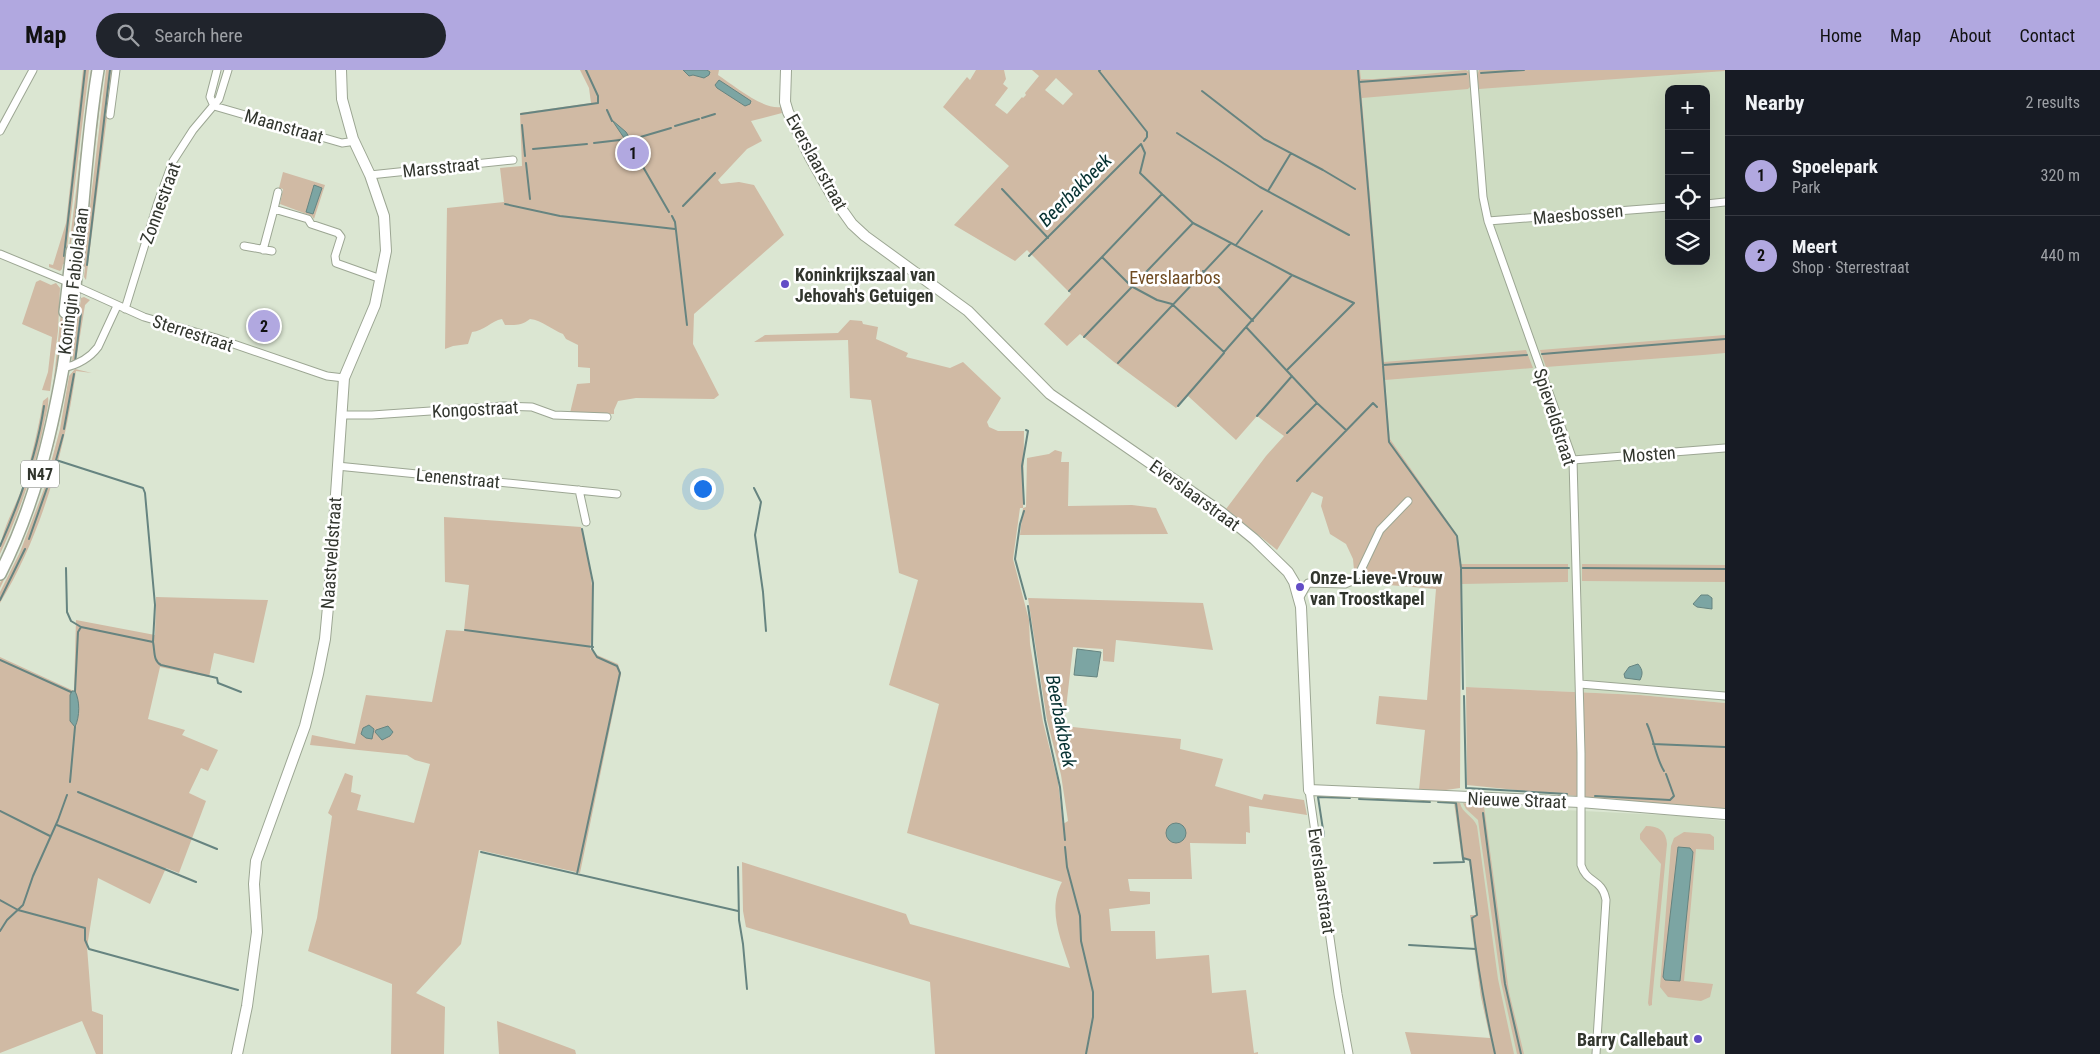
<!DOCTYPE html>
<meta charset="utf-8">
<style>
body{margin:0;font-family:"Roboto Condensed",sans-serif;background:#20242c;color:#f1f3f6}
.controls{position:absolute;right:15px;top:15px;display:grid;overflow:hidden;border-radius:10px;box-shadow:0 5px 20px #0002}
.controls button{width:45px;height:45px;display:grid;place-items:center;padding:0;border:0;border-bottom:1px solid #363941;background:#171b24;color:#f1f3f6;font:25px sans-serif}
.you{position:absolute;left:702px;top:418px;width:18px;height:18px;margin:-12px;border:4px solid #fff;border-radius:50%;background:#1a73e8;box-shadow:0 0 0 8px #1a73e833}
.badge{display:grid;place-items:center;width:32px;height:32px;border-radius:50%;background:#b1a8e0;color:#111;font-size:16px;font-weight:700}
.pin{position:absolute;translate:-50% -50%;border:2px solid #fff;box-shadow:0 1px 5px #0006}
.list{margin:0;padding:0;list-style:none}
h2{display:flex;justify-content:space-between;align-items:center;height:65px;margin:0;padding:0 20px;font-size:21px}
h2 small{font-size:16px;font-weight:400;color:#9ea1a6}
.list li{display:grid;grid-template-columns:32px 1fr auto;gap:15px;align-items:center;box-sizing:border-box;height:80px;padding:0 20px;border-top:1px solid #363941}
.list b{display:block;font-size:19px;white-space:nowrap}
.list p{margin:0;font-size:16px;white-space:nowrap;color:#9ea1a6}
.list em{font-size:16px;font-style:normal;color:#9ea1a6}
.icon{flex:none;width:28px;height:28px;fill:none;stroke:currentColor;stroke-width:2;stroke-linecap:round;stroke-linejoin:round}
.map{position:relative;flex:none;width:1725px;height:984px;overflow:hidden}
header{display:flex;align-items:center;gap:30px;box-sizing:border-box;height:70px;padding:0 25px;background:#b1a8e0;color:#111}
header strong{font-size:24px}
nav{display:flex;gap:28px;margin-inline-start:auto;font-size:18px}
.search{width:350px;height:45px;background:#20242c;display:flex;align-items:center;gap:12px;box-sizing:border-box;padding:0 18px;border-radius:28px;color:#9ea1a6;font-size:19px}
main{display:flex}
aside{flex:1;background:#171b24}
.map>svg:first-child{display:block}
</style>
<header>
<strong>Map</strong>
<div class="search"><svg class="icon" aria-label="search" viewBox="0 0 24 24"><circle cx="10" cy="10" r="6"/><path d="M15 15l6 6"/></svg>Search here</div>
<nav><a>Home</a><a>Map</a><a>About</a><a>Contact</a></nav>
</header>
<main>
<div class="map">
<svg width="1725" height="984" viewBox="0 0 1725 984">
<rect width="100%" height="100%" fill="#dbe6d2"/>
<path fill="#cedcc2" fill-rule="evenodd" d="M1360,0H1725V633L1640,625L1466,617L1461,487L1456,463L1390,369ZM1669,19H1706V191H1669Z
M1454,732L1484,736L1682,746L1725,751V984H1494L1481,927L1474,879L1470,845H1476L1469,790L1462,789Z"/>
<path fill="#d0baa4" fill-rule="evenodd" d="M83,0H89L65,194H63L62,199L60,201L49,197V194L53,195L66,153Z
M91,0H94L78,133L67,194Z
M102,0H104L81,196Z
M106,0H113L86,210L84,207L85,197L83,196Z
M580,0H719L718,5C733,15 763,40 781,37L782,43L751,51L762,71L747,79L718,110L721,114L739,112L754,115L784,165L694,244L693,274L719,325L714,329L636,328L618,331L614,340V344L570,343L577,314L590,313V298L578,297V275L566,269L563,264C552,260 542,250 530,249C521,256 516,255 505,255L502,249C491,251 484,261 472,262L468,274L453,276L445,279L447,138L504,132L500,98L522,96L520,43L591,33L589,18Z
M976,0H1004L1006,9L1003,14L1008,18L995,35L1007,44L1022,27L1023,28L1026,25L1025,23L1039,6L1032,0H1360L1361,9H1375L1466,0L1469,2L1470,17L1468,19L1362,28L1384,292L1526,280L1533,298L1385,310L1390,369L1456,463L1461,494H1568V512L1462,514L1461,506L1460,718L1439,721L1419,720L1425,660L1376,654L1379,626L1427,630L1436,519L1365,513L1360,508L1355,514L1348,516L1309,517V508L1349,506L1354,500L1353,489L1346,474L1330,464L1321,436L1323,427L1312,422L1277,480L1226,439L1266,386L1284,366L1257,346L1236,370L1188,326L1176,338L1114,292L1080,264L1067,276L1044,254L1071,224L1027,180L1015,191L954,155L1009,96L943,37L967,7L970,10ZM1056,8L1073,24L1063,35L1045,20Z
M1479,0H1725V1L1479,19L1477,6Z
M283,102L325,115L314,149L312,146L280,134L283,119L279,118Z
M40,210L51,215L56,213L60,218L58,261L50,321L42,320L48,302L52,267L22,254L36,212Z
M84,227L90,230L85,235L76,291L72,292L78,235H80L81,228Z
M62,233C66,246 59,303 53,318Z
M850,250L862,251L863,254L878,257L876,269L908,283L906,287L950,298L963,292L1001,328L987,352L989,357L998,361H1024L1023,438L1026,437L1027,388L1049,384L1055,380L1062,382L1061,392H1069L1068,436L1132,435L1156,438L1168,464L1020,465L1023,438H1020L1013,489L1029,550L1030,574L1043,652L1058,712L1063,754L1068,751L1061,705L1047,650L1028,528L1203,533L1213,580L1116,570L1114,592L1103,591V579L1073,577L1064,656L1181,669L1180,679L1223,689L1215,716L1262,730L1264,724L1304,730L1307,745L1249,736L1250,763L1246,762V774L1190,773L1192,809H1128L1130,821L1150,822V834L1109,839L1111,861H1155L1156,889L1209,885L1212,923L1246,920L1254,983L1258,982V984H935L930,912L746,857L743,841L742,792L906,844L910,854L1070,898C1061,869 1047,840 1062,812L907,763L939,634L889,615L918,510L899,503L871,330L850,328L848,270L754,272L765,265L838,263Z
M1725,265V283L1703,285L1546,297L1540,280Z
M75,299L92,303L76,301C65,380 42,464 0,533V522L20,482L44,419L60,359L69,306Z
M67,308C56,382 34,451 0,518V513L13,488L43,408Z
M48,327C49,332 47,342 45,349C36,396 20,441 0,484C0,462 14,440 22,418C31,390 38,360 43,331Z
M444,447L581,457C592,498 597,538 590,579L597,585L618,594L621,604L580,803L479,780L461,874L416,923L445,937L444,984H391L392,914L308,881L317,848L332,746L328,743L345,703L353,706L351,722L361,725L357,740L414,753L430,694L415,690L407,685L310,675L312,665L355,674L366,625L432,632L446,560L464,561L469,515L445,512Z
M1582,494L1725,495V512L1582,511Z
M156,527L268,530L254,593L214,583L209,607L160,597L148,649L185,660L182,665L218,680L208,701L201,698L189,723L206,731L179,803L166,798L150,834L98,808L87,877L92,941L103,945V984H96L82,951L0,983V587L74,621L76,550L155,565Z
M1466,617L1640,625L1725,633V741L1467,715Z
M1454,732L1460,733C1462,743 1473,746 1477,756L1498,909L1514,984H1411L1405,962L1490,968L1481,927L1470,845H1476L1469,790L1462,789Z
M1463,733L1484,736L1509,922L1524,984H1517L1501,912L1478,750L1466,739Z
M1646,756C1659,756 1666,761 1667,774L1652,931V935L1649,936L1648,933L1661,794L1640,769V764Z
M1684,762L1710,764L1714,767V780L1696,779L1684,911L1713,914L1710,927L1701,931L1668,927L1660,917L1671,776L1674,768Z
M497,951L575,980L576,984H499Z"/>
<path fill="#7ca5a3" stroke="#668480" d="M683,0H707L710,2L709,5L704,8L693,5L689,6Z
M719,10L751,31L750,34L745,36L717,18L715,15Z
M612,50L626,62L631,70L626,71Z
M314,115L322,118L313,144L306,142Z
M1701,525H1708L1712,528V539L1697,537L1693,534Z
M1077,579L1101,582L1097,607L1074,605Z
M1638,594C1643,600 1643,604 1640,610L1625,608L1624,604L1629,597Z
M72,621H75C80,631 80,646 75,657L70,651V625Z
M369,655L374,659L372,669L366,668L361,664L363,658Z
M388,656L393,662L390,666L382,670L375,662L376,660Z
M1166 763a10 10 0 1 1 20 0a10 10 0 1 1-20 0Z
M1678,777L1690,778L1693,782L1680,911L1665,910L1663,907Z"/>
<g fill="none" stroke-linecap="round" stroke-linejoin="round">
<path stroke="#668480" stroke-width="2" d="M1100,0L1099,1L1147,62V67L1144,71
M1358,0L1383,295L1527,285
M1481,3L1524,0
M1359,12L1466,4
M1202,21L1264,69L1323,100L1355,119
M607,40L612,51
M521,44L598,33V26L586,0
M702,48L715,44
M522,55L525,86
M675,56L699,49
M1177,63L1260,117L1349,165
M594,73L637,68L671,58
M533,79L587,74
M635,83L669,142
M526,93L530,129
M1002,119L1048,168
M1268,121L1291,83
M1162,124L1193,153L1292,205L1354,233L1287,300
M505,134L560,146L675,159
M683,136L715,103
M672,146L675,152L687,255
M1236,175L1262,141
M64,186L85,0
M1029,186L1141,74L1145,83L1140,103L1162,124L1102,187L1131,216L1157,230L1172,234L1224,282L1246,257L1317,333L1346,360
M87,195L110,0
M1203,201L1253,251
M1069,221L1102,187
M1246,257L1292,205
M1084,267L1193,153
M1542,284L1725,269
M75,292L81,243
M1118,293L1231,173
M1383,296L1389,372L1457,466L1461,498H1569
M1178,336L1224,283
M1257,346L1292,306
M64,359L74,304
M1287,363L1317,333
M56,390L143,418L145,423L155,535L153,572
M1297,411L1373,333L1377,337
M754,418L761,432L755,465L763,522L766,561
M1024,434L1022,396L1028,361L1026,360
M1024,441L1020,454L1015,489L1026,529
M29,469L53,401L63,365
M0,476C20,431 37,384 44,336
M66,498L67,542L71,551L81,557
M1583,498L1725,499
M1461,499L1463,619
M0,530L25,479
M1028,536L1045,650L1060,717L1065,770
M465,560L593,577
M0,590L71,622
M75,621L78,562L81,557L153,572C155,581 153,591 161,595L217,608L218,613L241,622
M1464,626L1466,718L1567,724
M1647,654C1654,669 1655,686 1664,701
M1653,674L1725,677
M70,712L75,657
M78,722L217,779
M1595,726L1670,730L1674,726L1666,704
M1359,729L1430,732
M1438,732L1456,733L1463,788L1470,790L1477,845L1472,848C1477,894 1485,939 1495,984
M0,741L50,766
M1483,743L1505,914L1521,984
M57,755L196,812
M1324,766L1318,727L1350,728
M1065,777L1067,797L1080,846L1081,871L1093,922V947L1086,984
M481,782L738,841
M1434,793L1464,792L1463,789
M738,797L739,850L743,874L747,919
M577,804L620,603L617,596L597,587L592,579L593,513L582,459
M0,830L18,840L85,858V870L89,879L238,920
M0,861L7,850L23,835L33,806L58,750L67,725
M1409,875L1476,879"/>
<defs>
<path id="street" d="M1473,0L1483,127L1488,151L1573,390L1581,683V795C1587,814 1602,808 1606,830L1596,984
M214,36L342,73L349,72L353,69
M214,36L210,27L217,0
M110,45L116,0
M0,61L33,0
M370,105L513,90
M1706,134L1725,132
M274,139L278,122
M1488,151L1669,137
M244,176L272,181
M263,180L274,139L308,149L311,154L338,163L341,167L335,186L336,193L381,209
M0,184L68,212
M75,216L144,247L216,268L327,306L344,308
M125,239L158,132L173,91L193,60L219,29L228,0
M63,298C77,295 89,289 98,277L117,236
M342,345H372L504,336L532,337L554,345L607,347
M1573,390L1725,378
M337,396L617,424
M579,420L586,452
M1300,527L1308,513L1345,514L1352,511L1360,502L1380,460L1408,431
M1580,614L1725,626
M1309,720L1338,924L1349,984"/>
<path id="secondary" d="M786,0L785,32L788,42L810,87L832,126L852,154L865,166L968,241L1050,324L1221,442L1254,469L1288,502L1294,512L1301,537L1309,720L1580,732L1725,744
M237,984L247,936L257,862L254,814L256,791L305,656L318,604L325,569L329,526L344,308L375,235L386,181L384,146L370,105L353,69L342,29L341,0"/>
<path id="primary" d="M65,242L72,181
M0,504C33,439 50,370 63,298C68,264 74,231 77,197C84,131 87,65 98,0"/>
</defs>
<use href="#street" stroke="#9ca693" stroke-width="9"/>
<use href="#secondary" stroke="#9ca693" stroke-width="12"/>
<use href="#primary" stroke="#9ca693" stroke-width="14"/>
<use href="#street" stroke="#fff" stroke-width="7"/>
<use href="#secondary" stroke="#fff" stroke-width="10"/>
<use href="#primary" stroke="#fff" stroke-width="11"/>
</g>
<g fill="#634dc6" stroke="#fff" stroke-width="2">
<circle cx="785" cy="214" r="5"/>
<circle cx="1300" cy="517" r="5"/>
<circle cx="1698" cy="969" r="5"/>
</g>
<g text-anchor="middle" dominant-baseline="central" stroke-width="5" stroke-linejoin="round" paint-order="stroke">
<rect fill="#fff" stroke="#70726d" stroke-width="1" x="21" y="390.5" width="38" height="27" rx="4"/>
<g font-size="16" font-weight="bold" fill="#32362e">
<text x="40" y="404">N47</text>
</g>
<g font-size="18" fill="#32362e" stroke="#fff">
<text transform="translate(284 56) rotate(16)">Maanstraat</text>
<text transform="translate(817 92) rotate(61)">Everslaarstraat</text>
<text transform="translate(441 97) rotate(-6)">Marsstraat</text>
<text transform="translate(160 133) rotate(-70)">Zonnestraat</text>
<text transform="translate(1578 144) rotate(-5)">Maesbossen</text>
<text transform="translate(73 211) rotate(-83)">Koningin Fabiolalaan</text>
<text transform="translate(193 263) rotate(18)">Sterrestraat</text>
<text transform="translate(475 339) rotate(-3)">Kongostraat</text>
<text transform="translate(1555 347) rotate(72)">Spieveldstraat</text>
<text transform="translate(1649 384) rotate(-4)">Mosten</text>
<text transform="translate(458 408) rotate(5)">Lenenstraat</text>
<text transform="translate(1195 425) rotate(36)">Everslaarstraat</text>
<text transform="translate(331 483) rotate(-86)">Naastveldstraat</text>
<text transform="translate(1517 730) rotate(2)">Nieuwe Straat</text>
<text transform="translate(1322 811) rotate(82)">Everslaarstraat</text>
</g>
<g font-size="18" font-weight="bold" fill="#32362e" stroke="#fff" text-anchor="start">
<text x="795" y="204">Koninkrijkszaal van<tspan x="795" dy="21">Jehovah's Getuigen</tspan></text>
<text x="1310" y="507">Onze-Lieve-Vrouw<tspan x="1310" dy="21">van Troostkapel</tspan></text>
<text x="1688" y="969" text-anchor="end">Barry Callebaut</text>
</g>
<g font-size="18" fill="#6f4b21" stroke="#fff">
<text x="1175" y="207">Everslaarbos</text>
</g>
<g font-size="19" font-style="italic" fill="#063131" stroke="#fff">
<text transform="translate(1075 120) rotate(-45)">Beerbakbeek</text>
<text transform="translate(1061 651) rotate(79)">Beerbakbeek</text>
</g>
</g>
</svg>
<div class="controls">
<button>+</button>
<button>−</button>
<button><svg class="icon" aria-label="locate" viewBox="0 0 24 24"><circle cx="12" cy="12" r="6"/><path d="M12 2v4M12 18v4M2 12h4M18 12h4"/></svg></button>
<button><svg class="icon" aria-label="layers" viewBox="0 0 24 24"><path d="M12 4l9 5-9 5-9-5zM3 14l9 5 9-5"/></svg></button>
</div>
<div class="you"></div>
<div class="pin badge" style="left:633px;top:83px">1</div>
<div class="pin badge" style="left:264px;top:256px">2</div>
</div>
<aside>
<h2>Nearby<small>2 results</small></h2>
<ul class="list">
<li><span class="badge">1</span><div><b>Spoelepark</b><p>Park</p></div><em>320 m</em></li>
<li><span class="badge">2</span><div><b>Meert</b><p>Shop · Sterrestraat</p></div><em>440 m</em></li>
</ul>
</aside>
</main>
